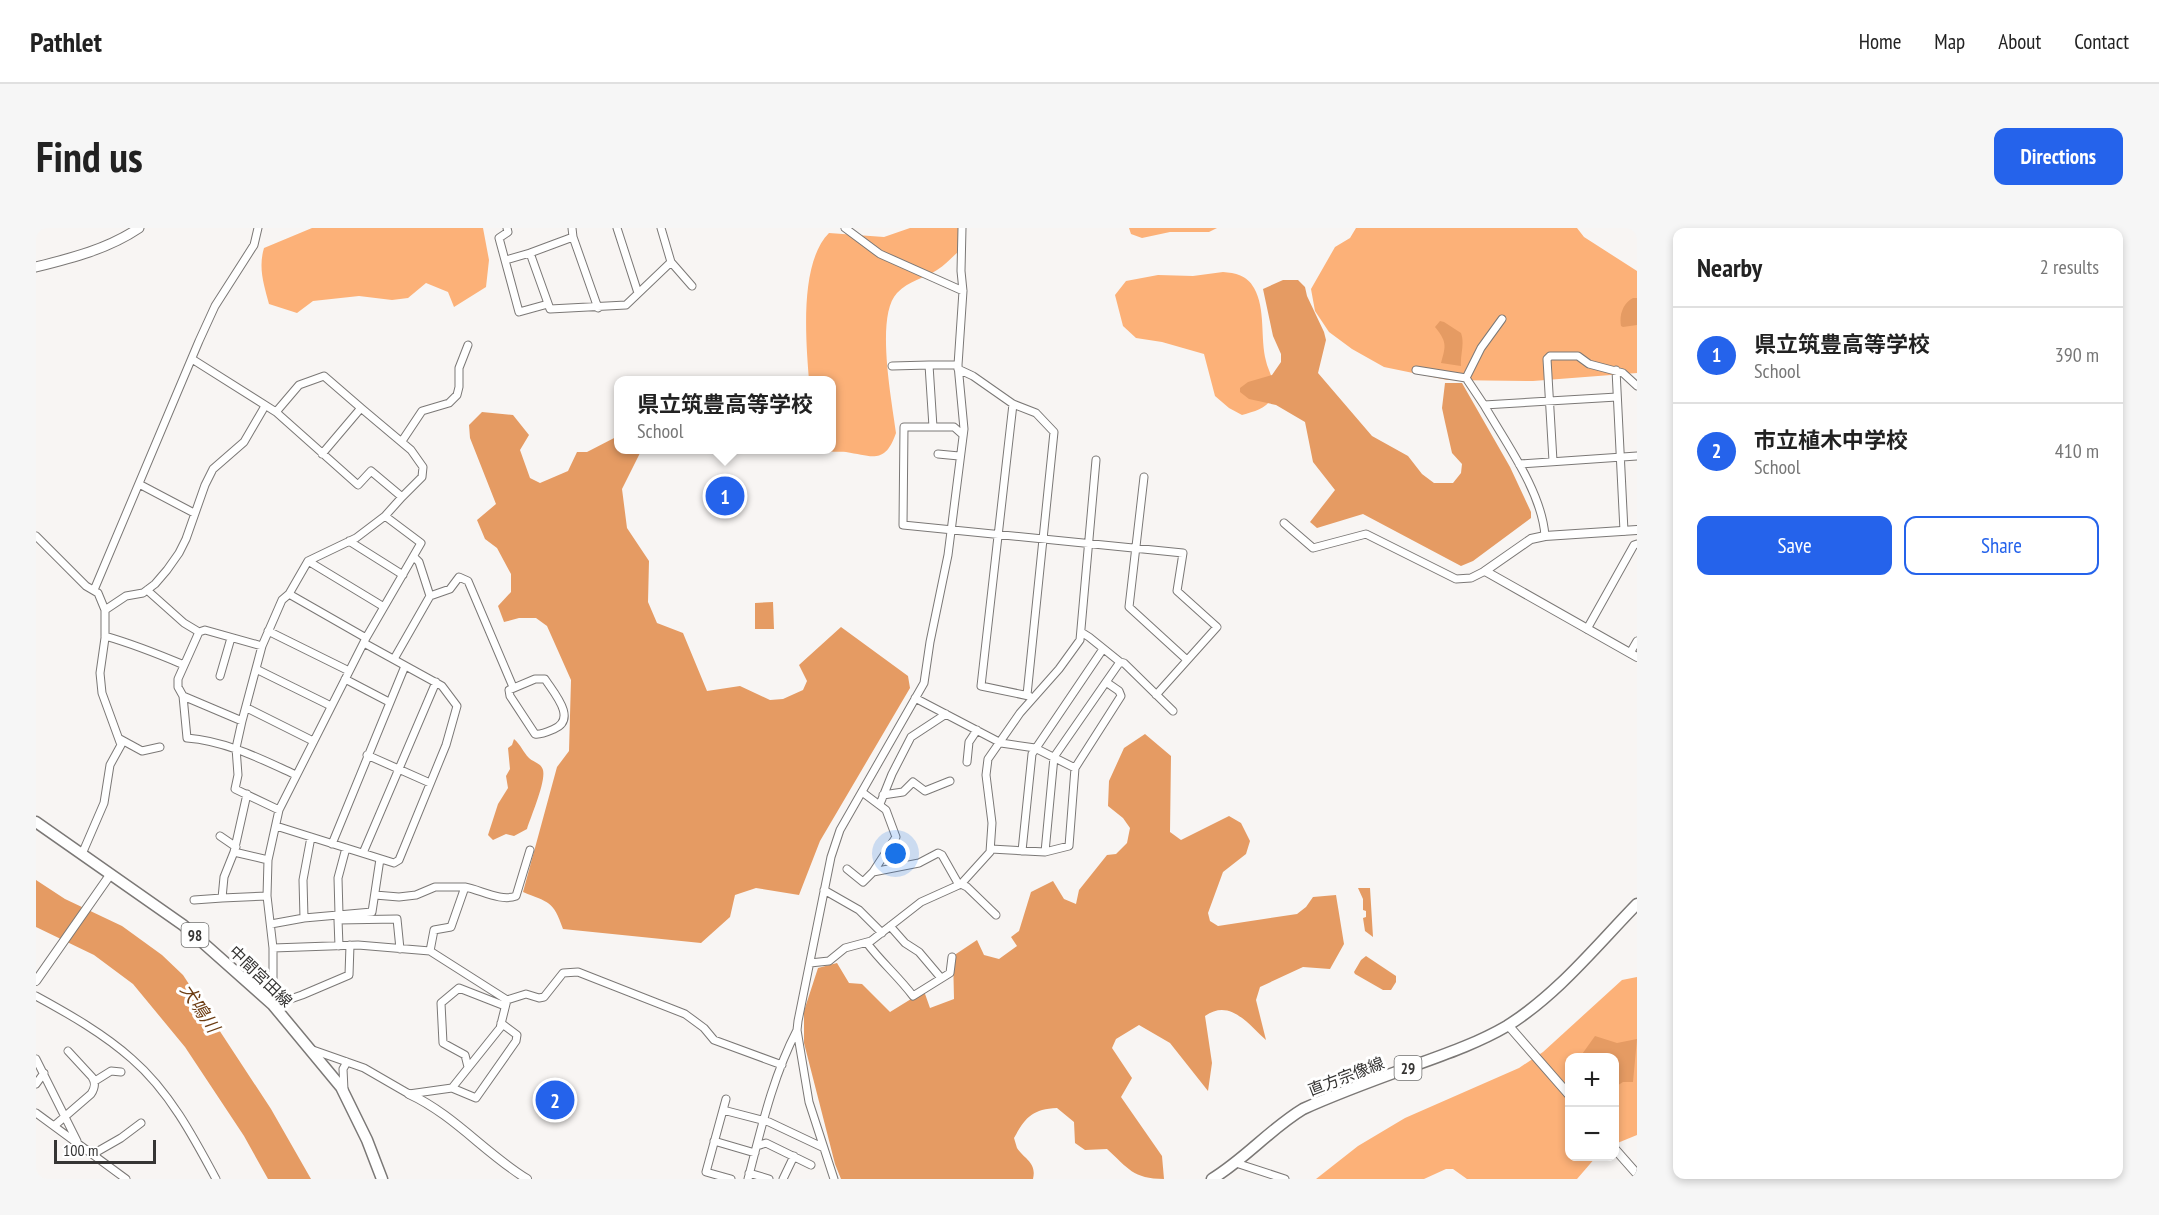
<!DOCTYPE html>
<meta charset="utf-8">
<style>
body{margin:0;font-family:"PT Sans Narrow","Noto Sans JP",sans-serif;background:#f6f6f6;color:#222}
.controls{position:absolute;right:18px;bottom:18px;display:grid;overflow:hidden;border-radius:12px;box-shadow:0 3px 9px #0003}
.controls button{width:54px;height:54px;display:grid;place-items:center;padding:0;border:0;border-bottom:2px solid #e0e0e0;background:#fff;color:#222;font:30px sans-serif}
.scale{position:absolute;left:18px;bottom:15px;width:102px;box-sizing:border-box;padding-left:6px;border:3px solid #363534;border-top:0;font-size:16px;line-height:21px;white-space:nowrap;color:#363534;-webkit-text-stroke:4px #fff;paint-order:stroke}
.you{position:absolute;left:860px;top:626px;width:21px;height:21px;margin:-15px;border:4px solid #fff;border-radius:50%;background:#1a73e8;box-shadow:0 0 0 9px #1a73e833}
.badge{display:grid;place-items:center;width:39px;height:39px;border-radius:50%;background:#2563eb;color:#fff;font-size:20px;font-weight:700}
.pin{position:absolute;translate:-50% -50%;border:3px solid #fff;box-shadow:0 2px 6px #0006}
.popup{position:absolute;left:578px;top:148px;width:222px;height:78px;box-sizing:border-box;display:grid;place-content:center;border-radius:12px;background:#fff;filter:drop-shadow(0 2px 4px #0005);font-size:20px;white-space:nowrap;color:#767676}
.popup b{font-size:22px;color:#222}
.popup::after{content:'';position:absolute;left:50%;top:100%;margin-left:-12px;border:12px solid transparent;border-top-color:#fff}
.list{margin:0;padding:0;list-style:none}
h2{display:flex;justify-content:space-between;align-items:center;height:78px;margin:0;padding:0 24px;font-size:26px}
h2 small{font-size:20px;font-weight:400;color:#767676}
.list li{display:grid;grid-template-columns:39px 1fr auto;gap:18px;align-items:center;box-sizing:border-box;height:96px;padding:0 24px;border-top:2px solid #e0e0e0}
.list b{display:block;font-size:22px;white-space:nowrap}
.list p{margin:0;font-size:20px;white-space:nowrap;color:#767676}
.list em{font-size:20px;font-style:normal;color:#767676}
.actions{display:flex;gap:12px;padding:18px 24px}
.actions a{flex:1;padding:14px 0;border:2px solid #2563eb;border-radius:12px;text-align:center;font-size:21px;color:#2563eb}
.actions .main{background:#2563eb;color:#fff}
.map{position:relative;flex:none;width:1601px;height:951px;overflow:hidden;border-radius:12px}
header{display:flex;align-items:center;gap:36px;box-sizing:border-box;height:84px;padding:0 30px;background:#fff;border-bottom:2px solid #e0e0e0}
header strong{font-size:28px}
nav{display:flex;gap:33px;margin-inline-start:auto;font-size:21px}
.intro{display:flex;align-items:center;justify-content:space-between;box-sizing:border-box;height:144px;padding:0 36px}
h1{margin:0;font-size:42px}
.button{padding:15px 27px;border-radius:12px;background:#2563eb;color:#fff;font-size:21px;font-weight:700}
main{display:flex;gap:36px;padding:0 36px}
aside{flex:1;background:#fff;border-radius:12px;box-shadow:0 3px 9px #0003}
.map>svg:first-child{display:block}
</style>
<header>
<strong>Pathlet</strong>
<nav><a>Home</a><a>Map</a><a>About</a><a>Contact</a></nav>
</header>
<div class="intro"><h1>Find us</h1><a class="button">Directions</a></div>
<main>
<div class="map">
<svg width="1601" height="951" viewBox="0 0 1601 951">
<rect width="100%" height="100%" fill="#f8f5f3"/>
<path fill="#fcb178" d="M276,0H447L453,32L450,59L418,79L412,64L390,55L372,70L356,72L323,68L277,73L261,85L233,76C228,57 222,40 228,20Z
M874,0H923L922,24C915,30 909,37 901,42C888,51 873,52 861,65C839,88 856,173 860,205C849,237 836,228 810,224C803,223 797,225 791,222H795V152H773C770,113 763,35 793,5L848,9Z
M1093,0H1181L1173,4H1134L1106,10L1095,6Z
M1320,0H1541L1548,9L1601,43V145L1497,153L1411,152L1348,139L1316,121L1293,104L1279,83L1275,61L1299,19L1314,10Z
M1187,44C1199,45 1211,47 1218,60C1230,81 1224,110 1230,133C1232,143 1242,158 1237,168C1231,181 1219,183 1206,187L1193,180L1179,168L1168,126L1126,114L1100,110L1087,98L1079,67L1090,53L1122,47L1157,48Z
M1601,749V907L1579,916L1578,830H1534V928L1560,929L1541,951H1431L1417,941H1410L1388,951H1280L1322,918L1369,890L1483,840L1507,824L1586,752Z"/>
<path fill="#e59b63" d="M1247,52H1262L1269,59L1271,68L1288,104L1290,112L1282,145L1336,208L1372,228L1386,246L1398,255H1417L1425,245L1426,236L1416,225L1409,194L1406,180L1409,155H1426L1474,239L1495,284V290L1437,333L1425,338L1327,286L1281,300L1274,294L1299,262L1277,234L1269,194L1240,177L1213,171L1204,164V160L1212,154L1236,147L1245,134V126L1237,108L1227,61Z
M1597,70H1601V97L1587,99L1585,98C1583,87 1587,75 1597,70Z
M1404,93L1408,94L1425,105C1429,116 1424,127 1425,138L1405,135C1410,117 1411,114 1399,99Z
M446,184L477,187L493,207L484,222L494,250L504,255L532,243L541,224H551L582,208V222H603L605,223L586,261L591,300L613,333L612,374L621,395L647,405L671,463L704,458L734,472L747,471L767,462L771,453L763,437L805,399L872,448L874,460L784,613L763,667L720,660L699,667L694,689L665,715L527,701C517,672 513,675 487,664L521,539L533,523L535,452L511,398L500,390H483L468,394L462,378L475,364V346L461,320L449,311L441,292L460,276L434,210L433,197Z
M737,374L738,401H719V375Z
M1109,506L1135,528L1134,604L1145,612L1193,588L1205,595L1214,613L1210,626L1187,644L1172,685L1174,693L1182,698L1261,686L1270,679L1277,669L1300,667L1308,716L1294,741L1267,739L1224,759L1220,772L1230,812C1212,796 1194,770 1169,788L1176,835L1172,863L1134,815L1103,797L1080,811L1076,820L1096,850L1085,869L1126,928L1128,951C1097,951 1092,940 1071,921L1049,922L1039,915L1038,894L1021,880C996,881 989,890 978,910C979,913 980,917 981,920C988,931 1001,934 997,951H805L799,936L768,815V783L782,740L801,735L813,755L826,756L854,784L888,763L894,780L918,771L917,728L941,712L948,727L963,731L981,718L975,709L983,703L995,664L1017,653L1028,671L1040,676L1043,662L1071,627L1080,626L1091,615L1094,600L1087,590L1072,578L1073,553L1088,520Z
M478,511C485,517 487,524 493,530C497,534 505,535 507,542C510,554 495,588 491,601L478,608L470,606L457,612L452,607L462,576L472,560L470,548L474,541L472,520L476,517Z
M0,652L29,671L86,698L126,727L147,747L235,881L275,951H232L208,908L149,819L97,756L58,727L0,699Z
M1322,660H1334L1337,709L1329,703L1327,690L1330,689V683L1327,682V671Z
M1330,728L1360,748V754L1355,762H1347L1319,746L1318,744L1325,732Z
M1559,808L1581,815L1601,811L1597,854H1587L1579,859L1578,830L1544,829Z"/>
<g fill="none" stroke-linecap="round" stroke-linejoin="round">
<defs>
<path id="minor" d="M471,0L472,4L463,10L483,84L512,76
M536,0L537,9L494,25L514,81L590,77L635,34L625,0
M581,0L602,65
M809,0L844,26L927,63
M537,9L562,80
M470,32L494,25
M635,34L656,58
M156,131L240,184L322,257L335,243L366,269L349,288L320,310L272,333L253,366L246,372L226,418L206,493L200,520L202,547L199,561L243,582
M893,137H922
M856,138L893,137L897,199
M922,141L937,148L977,176L1000,185L1018,204L991,467
M1380,142L1430,150L1448,177
M1580,142L1588,303
M1430,150L1445,120L1466,91
M977,176L945,458L993,468
M240,184L263,157L288,148L325,180
M927,207L918,199H868L867,297L1147,325L1141,363L1181,399L1120,467
M366,213L386,183L413,175L421,167L423,159V140L432,117
M286,226L325,180L375,222L387,239L386,249L366,269
M902,226L923,228
M1517,233L1511,131L1514,128H1542L1553,136L1587,145L1601,158
M1483,236L1601,228
M1108,249L1093,379L1151,432
M103,256L158,285
M1248,295L1277,320L1330,306L1420,351L1435,350L1449,343
M0,308L50,358L62,365L69,382V410L64,445L66,465L85,517L74,537L68,575L46,626
M1509,308C1506,264 1470,215 1448,177L1581,169
M313,313L367,347
M378,329L383,334L394,368L414,361L423,349L432,353L477,459
M272,333L348,379
M58,362L163,113L179,78L218,17L222,0
M111,362L148,395L163,404
M253,366L330,410
M69,382L90,368L107,365L119,356L131,342L143,325L150,311L169,257L177,241L208,214L229,178
M1551,401L1598,317L1601,316
M232,403L313,443
M69,408C97,416 122,426 148,437
M1594,425L1601,413
M358,431L394,368
M1084,434L1088,435L1137,483
M220,441L295,478
M184,448L195,410
M309,451L353,474
M499,451H509C517,464 542,491 518,501C511,504 505,507 499,506L474,468L473,462Z
M147,468L142,459V451L163,404L169,402L226,418
M879,470L965,515L999,520L1039,540
M211,480L277,513
M206,493L147,468L151,510C190,513 225,531 260,547
M84,511L106,523L124,519
M331,527L394,555
M931,534L933,514L941,502
M826,564L850,582L860,609L837,644
M211,566L198,624L232,632
M847,567L867,564L877,554L889,563L914,553
M844,576L856,546L875,509L910,486
M240,598L358,635L363,632L410,517L421,478L406,458L328,415
M184,608L200,619
M275,609L267,652L268,690L336,684L344,631
M296,616L369,438
M955,621L1009,624L1033,618L1039,540L1085,468L1083,463L1070,454L1084,434L1053,409L1045,404
M986,623L996,526L1067,421
M198,624L188,649L186,670L231,668
M1009,624L1018,529L1070,454
M327,625L400,454
M811,641L827,654L837,644L883,635L902,625L906,627L923,657
M925,656L931,659L960,687
M429,659C445,662 465,674 480,668L494,622
M788,662L823,682L846,705
M339,667L363,669L380,667L399,659H429L415,699L398,702L394,723
M158,672L186,670
M303,686L302,650L310,620
M235,696L268,690
M854,698L869,715L883,724L905,750
M831,715C845,734 863,749 877,768L914,745L916,729
M314,717L313,747L266,767L237,777V720L231,668L232,632L243,582L330,410L385,315L349,288
M303,718L302,692L361,691L364,721
M237,720L322,717L394,723L471,772L490,766L503,770L508,769L527,745L542,744L649,786L668,800L678,812L746,837
M774,735L793,733L809,720L835,713L885,674L925,656L954,624L956,595L950,547L952,531L984,485L1023,441L1044,412L1060,232
M0,768C33,786 68,806 96,831C133,863 157,908 180,951
M274,821L328,840L373,866L416,860L464,800L471,772
M0,831L41,913
M432,839L429,827L407,815L405,775L423,760L469,778
M59,853L75,843L85,844
M0,856L8,845
M416,860L440,870L480,813L481,807L465,795
M308,862L307,841L311,834
M690,871L670,944L695,951
M687,882L733,894L786,919
M0,885L90,951
M18,898L55,866C59,860 60,855 56,849L32,823
M678,913L719,925
M721,918L730,915L775,937
M57,926L85,910L105,895
M1200,935L1249,951
M713,945L733,951
M712,951C725,901 737,848 761,802
M747,951L758,928
M798,951L773,874L761,802L762,793L795,629L804,602L888,455L894,414L912,327L928,201L922,137L927,63L925,43L926,0"/>
<path id="tertiary" d="M1601,302L1509,308L1495,311L1449,343L1601,429
M0,753L74,647
M1472,797L1534,868
M373,866C417,886 450,926 491,951
M1578,920L1601,946"/>
<path id="secondary" d="M0,39C36,30 72,21 103,0"/>
<path id="primary" d="M0,594L147,697L237,777L305,859L331,912L346,951
M1176,951C1209,931 1234,901 1267,881C1302,865 1338,852 1374,839C1407,827 1440,816 1471,798C1522,766 1560,718 1601,676"/>
</defs>
<use href="#minor" stroke="#7b7876" stroke-width="9"/>
<use href="#tertiary" stroke="#7b7876" stroke-width="10"/>
<use href="#secondary" stroke="#7b7876" stroke-width="11"/>
<use href="#primary" stroke="#7b7876" stroke-width="13"/>
<use href="#minor" stroke="#fff" stroke-width="7"/>
<use href="#tertiary" stroke="#fff" stroke-width="8"/>
<use href="#secondary" stroke="#fff" stroke-width="9"/>
<use href="#primary" stroke="#fff" stroke-width="10"/>
</g>
<g text-anchor="middle" dominant-baseline="central" stroke-width="6" stroke-linejoin="round" paint-order="stroke">
<g fill="#fff" stroke="#727271" stroke-width="1.5">
<rect x="145.5" y="695" width="27" height="24" rx="4.5"/>
<rect x="1358.5" y="828" width="27" height="24" rx="4.5"/>
</g>
<g font-size="15" font-weight="bold" fill="#363534">
<text x="159" y="707">98</text>
<text x="1372" y="840">29</text>
</g>
<g font-size="16" fill="#363534" stroke="#fff">
<text transform="translate(225 748) rotate(44)">中間宮田線</text>
<text transform="translate(1310 848) rotate(-21)">直方宗像線</text>
</g>
<g font-size="18" font-style="italic" fill="#6d3d13" stroke="#fff">
<text transform="translate(164 780) rotate(56)">犬鳴川</text>
</g>
</g>
</svg>
<div class="controls">
<button>+</button>
<button>−</button>
</div>
<div class="scale">100 m</div>
<div class="you"></div>
<div class="pin badge" style="left:689px;top:268px">1</div>
<div class="popup"><b>県立筑豊高等学校</b>School</div>
<div class="pin badge" style="left:519px;top:872px">2</div>
</div>
<aside>
<h2>Nearby<small>2 results</small></h2>
<ul class="list">
<li><span class="badge">1</span><div><b>県立筑豊高等学校</b><p>School</p></div><em>390 m</em></li>
<li><span class="badge">2</span><div><b>市立植木中学校</b><p>School</p></div><em>410 m</em></li>
</ul>
<div class="actions"><a class="main">Save</a><a>Share</a></div>
</aside>
</main>
